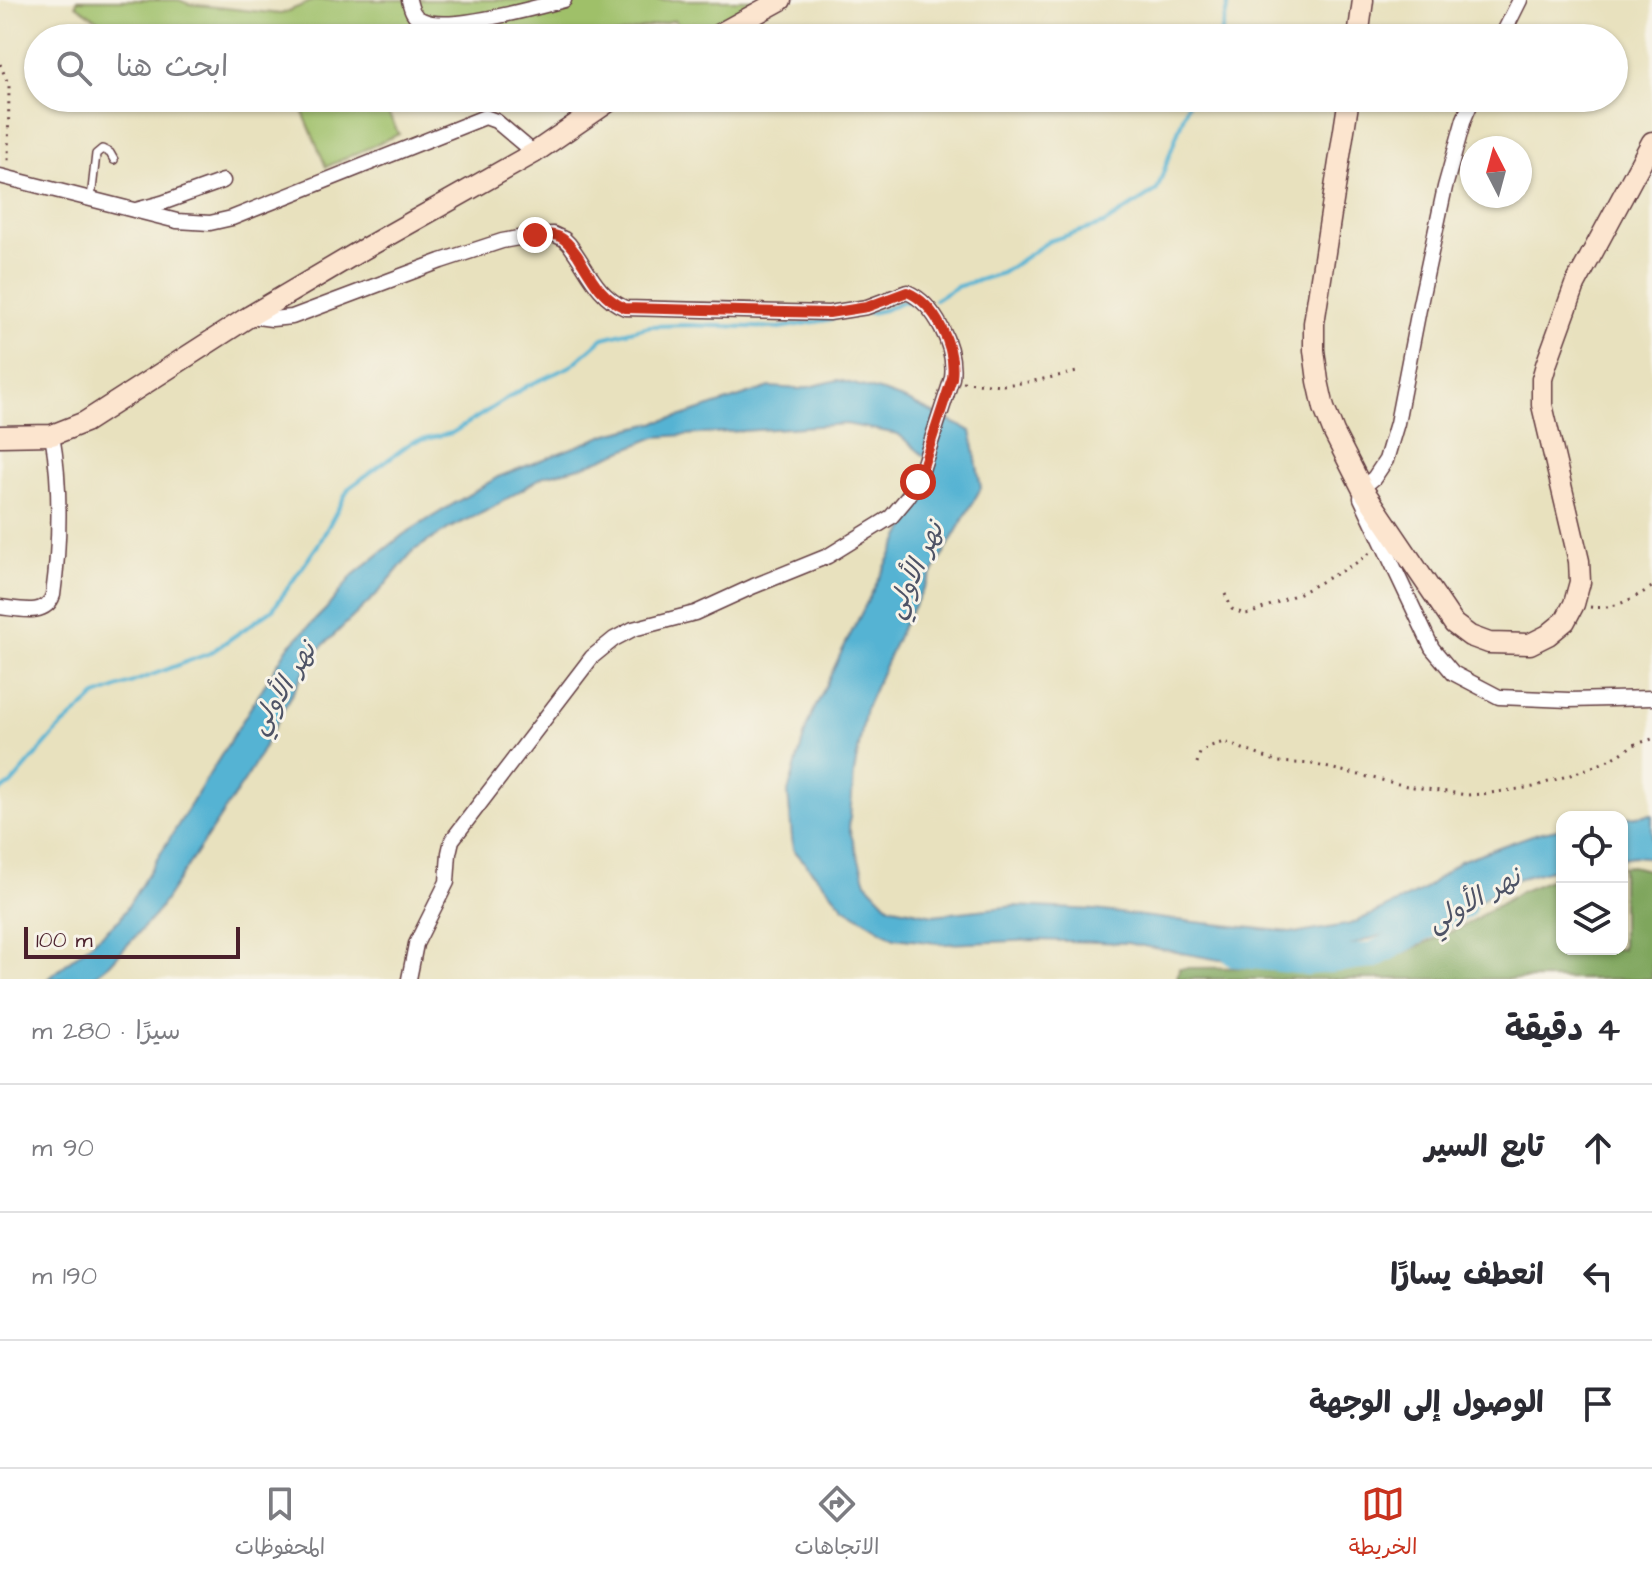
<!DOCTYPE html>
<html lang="ar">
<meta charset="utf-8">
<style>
body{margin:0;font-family:"Architects Daughter","Playpen Sans Arabic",sans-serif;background:#f7f7f7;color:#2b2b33;direction:rtl}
.controls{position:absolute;right:24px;bottom:24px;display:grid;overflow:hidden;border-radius:16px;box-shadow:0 2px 6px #0004}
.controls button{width:72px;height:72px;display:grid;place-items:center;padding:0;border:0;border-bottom:2px solid #e1e1e2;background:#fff;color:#2b2b33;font:40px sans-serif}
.compass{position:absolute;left:1460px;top:136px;width:72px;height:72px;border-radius:50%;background:#fff;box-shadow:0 2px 6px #0004;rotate:354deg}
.scale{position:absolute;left:24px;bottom:20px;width:216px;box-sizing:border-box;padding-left:8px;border:4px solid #4a1f2b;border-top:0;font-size:22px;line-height:28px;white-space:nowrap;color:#4a1f2b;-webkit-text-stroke:6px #f7f3e8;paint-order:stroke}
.stop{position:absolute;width:24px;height:24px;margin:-18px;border:6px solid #c8321e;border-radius:50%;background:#fff}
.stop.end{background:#c8321e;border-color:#fff;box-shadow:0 2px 8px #0008}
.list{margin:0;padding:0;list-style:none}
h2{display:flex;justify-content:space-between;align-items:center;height:104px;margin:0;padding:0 32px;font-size:34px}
h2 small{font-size:26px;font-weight:400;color:#7c7c81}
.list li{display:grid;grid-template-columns:52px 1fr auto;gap:24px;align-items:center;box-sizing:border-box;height:128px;padding:0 32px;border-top:2px solid #e1e1e2}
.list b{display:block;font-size:30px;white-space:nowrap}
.list em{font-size:26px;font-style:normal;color:#7c7c81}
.icon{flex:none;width:44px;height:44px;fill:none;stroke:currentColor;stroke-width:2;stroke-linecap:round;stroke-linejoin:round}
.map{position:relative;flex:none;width:1652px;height:979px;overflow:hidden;direction:ltr}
.search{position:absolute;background:#fff;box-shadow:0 2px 6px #0004;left:24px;right:24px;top:24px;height:88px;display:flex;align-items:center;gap:20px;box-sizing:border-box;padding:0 28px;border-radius:44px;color:#7c7c81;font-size:30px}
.sheet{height:488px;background:#fff}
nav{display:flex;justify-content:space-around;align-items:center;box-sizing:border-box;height:112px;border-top:2px solid #e1e1e2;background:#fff;font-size:22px;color:#7c7c81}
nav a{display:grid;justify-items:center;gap:4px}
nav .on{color:#c8321e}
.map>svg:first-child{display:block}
</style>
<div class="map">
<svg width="1652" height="979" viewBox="0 0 1652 979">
<rect width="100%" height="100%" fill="#f7f3e8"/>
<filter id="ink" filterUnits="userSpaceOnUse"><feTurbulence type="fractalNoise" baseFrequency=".0125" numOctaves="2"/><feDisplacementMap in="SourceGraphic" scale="16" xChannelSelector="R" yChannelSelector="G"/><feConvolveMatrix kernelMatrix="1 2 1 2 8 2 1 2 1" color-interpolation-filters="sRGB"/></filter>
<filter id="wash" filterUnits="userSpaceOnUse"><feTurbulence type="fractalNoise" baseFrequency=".006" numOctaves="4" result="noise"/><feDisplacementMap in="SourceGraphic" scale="32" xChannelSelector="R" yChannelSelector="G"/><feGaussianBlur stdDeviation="1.8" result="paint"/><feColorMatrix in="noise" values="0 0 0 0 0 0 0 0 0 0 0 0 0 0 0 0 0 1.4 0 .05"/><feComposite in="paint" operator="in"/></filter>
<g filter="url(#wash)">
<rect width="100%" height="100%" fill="#e8e1be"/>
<path fill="#9fc069" stroke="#74704a" stroke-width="2" d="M77,0H179L189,4L281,14L315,0H762L689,38H684L675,20L603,38H124L76,5Z
M297,98H380L399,134L326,167Z"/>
<path fill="#7fa65d" stroke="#646244" stroke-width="2" d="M1632,866L1652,871V979H1177L1179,968L1324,967L1385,961L1461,927L1522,891L1562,875V949H1622V867Z"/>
<path fill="#54b3d3" stroke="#4f697f" stroke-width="2" d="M838,380L883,392L908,401L971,431L981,488L902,627L866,708L854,773L849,828L866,882L889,906L933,915L1015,906L1095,910L1166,919L1300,933L1351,924L1422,891L1460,861L1538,833L1562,828V867L1513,880L1455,917L1376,937L1322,955L1220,960L1127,943L1036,940L946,944L894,938L844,907L793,849L788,792L808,723L842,651L906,526L929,460L898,434L846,424L656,437L584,466L544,476L490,509L450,528L413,551L381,590L313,655L249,774L155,915L110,964L91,979H48L120,919L288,647L326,609L353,575L404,534L498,477L608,434L682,416L770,387L800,389Z
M1652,814V858L1633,856L1622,858V818Z"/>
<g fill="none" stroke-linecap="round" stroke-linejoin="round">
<path stroke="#54b3d3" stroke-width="4" d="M1218,38L1222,31L1229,0
M935,300L956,287L1002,273L1049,241L1104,224L1157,190L1190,98
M869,313L884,310L903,301L916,304
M0,791L11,784L57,731L96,696L210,653L273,609L320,542L349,488L412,442L452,433L527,386L571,366L603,338L650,326L688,325L779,328L833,319"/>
<path stroke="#54b3d3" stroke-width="26" d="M1235,954L1307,962L1372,956L1463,906"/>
</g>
</g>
<g filter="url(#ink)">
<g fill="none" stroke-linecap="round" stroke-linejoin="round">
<defs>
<path id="lane" d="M91,199L96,154L102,149L110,153L114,160"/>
<path id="street" d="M409,0C411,8 413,17 422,20C447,32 535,8 564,0
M1501,38L1520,0
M1473,98L1464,119L1445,187L1420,304L1397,423L1386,460L1374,478L1362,488L1361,498L1432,648L1453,673L1499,697L1569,700L1652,698
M0,176L177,221L210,223L232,218L485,117L496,121L534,153
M136,210L162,203L223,181
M250,316L272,319L292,317L441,261L502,241L535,235L553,234L564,239L569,244C587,267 596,296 625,308L829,313L867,307L907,292C935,304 956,347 952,378L918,482L907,498L891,517L828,556L754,586L695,613L633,629L614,639L592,657L452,840L449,853L447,882L416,944L409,979
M0,607C19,609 46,617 53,595C60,544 61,485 52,435"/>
<path id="secondary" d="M712,38L781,0
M1358,38L1363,0
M1349,98L1314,323V350L1318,381L1324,408L1334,433L1362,488L1454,624L1470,636L1489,643L1530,644L1548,635L1565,621L1574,604L1580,582L1579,561L1542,405V379L1546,365L1575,285L1652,142
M0,436L52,435L85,422L250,316L355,254L534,153L614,98"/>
</defs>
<use href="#lane" stroke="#623c41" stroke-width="10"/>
<use href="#street" stroke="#623c41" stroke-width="17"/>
<use href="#secondary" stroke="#623c41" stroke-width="23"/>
<path stroke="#623c41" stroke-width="3" stroke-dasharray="2 6" stroke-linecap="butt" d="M0,64L9,86L8,165
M963,382L1003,385L1029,382L1077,372
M1225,594L1232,609L1244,614L1252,613L1302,592L1356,563L1373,551
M1590,607C1614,610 1632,599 1652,587
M1197,763L1200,753L1211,746L1224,742L1278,762L1312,764L1407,786L1467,795L1483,794L1533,787L1573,774L1600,764L1619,755L1633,745L1652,739"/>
<use href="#lane" stroke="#fff" stroke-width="7"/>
<use href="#street" stroke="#fff" stroke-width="14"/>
<use href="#secondary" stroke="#fce5cf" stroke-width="20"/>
</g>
</g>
<g fill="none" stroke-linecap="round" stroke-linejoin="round" filter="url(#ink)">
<path stroke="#c8321e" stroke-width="10" d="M535,235C543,234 552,233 560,237C568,241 573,249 578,256C591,277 601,298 625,308L829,313L867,307L907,292C936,304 956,348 952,378L918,482"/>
</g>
<g text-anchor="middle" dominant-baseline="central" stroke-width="6" stroke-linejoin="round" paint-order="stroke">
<g font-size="26" font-style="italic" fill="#4e5366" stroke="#f7f3e8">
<text transform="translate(915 570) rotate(-65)">نهر الأولي</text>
<text transform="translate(283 688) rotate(-58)">نهر الأولي</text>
<text transform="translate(1474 900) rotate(-29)">نهر الأولي</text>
</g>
</g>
</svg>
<div class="controls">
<button><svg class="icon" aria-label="locate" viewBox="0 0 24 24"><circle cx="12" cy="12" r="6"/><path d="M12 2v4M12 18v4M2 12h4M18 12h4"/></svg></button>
<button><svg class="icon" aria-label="layers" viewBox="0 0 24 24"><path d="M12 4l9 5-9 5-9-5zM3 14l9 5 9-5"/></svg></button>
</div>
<svg class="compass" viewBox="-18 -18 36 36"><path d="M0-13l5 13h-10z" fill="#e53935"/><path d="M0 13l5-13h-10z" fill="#7c7c81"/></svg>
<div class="scale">100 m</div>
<div class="stop" style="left:918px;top:482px"></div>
<div class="stop end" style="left:535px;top:235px"></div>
<div class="search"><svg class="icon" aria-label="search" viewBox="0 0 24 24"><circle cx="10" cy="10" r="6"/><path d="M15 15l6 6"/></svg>ابحث هنا</div>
</div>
<section class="sheet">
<h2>4 دقيقة<small>سيرًا · 280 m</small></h2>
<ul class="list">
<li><svg class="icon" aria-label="ahead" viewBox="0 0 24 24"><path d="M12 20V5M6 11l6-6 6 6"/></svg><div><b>تابع السير</b></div><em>90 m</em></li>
<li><svg class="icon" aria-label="left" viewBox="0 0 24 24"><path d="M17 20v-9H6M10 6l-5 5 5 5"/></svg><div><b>انعطف يسارًا</b></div><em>190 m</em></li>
<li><svg class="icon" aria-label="arrive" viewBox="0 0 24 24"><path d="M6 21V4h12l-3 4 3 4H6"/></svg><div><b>الوصول إلى الوجهة</b></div></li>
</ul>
</section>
<nav>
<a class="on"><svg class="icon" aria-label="map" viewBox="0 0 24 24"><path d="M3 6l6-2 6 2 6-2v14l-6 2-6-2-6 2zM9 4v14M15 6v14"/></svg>الخريطة</a>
<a><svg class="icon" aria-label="directions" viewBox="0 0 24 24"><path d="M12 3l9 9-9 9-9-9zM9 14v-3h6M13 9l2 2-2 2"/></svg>الاتجاهات</a>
<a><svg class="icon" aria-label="saved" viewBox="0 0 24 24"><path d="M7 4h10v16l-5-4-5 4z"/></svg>المحفوظات</a>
</nav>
